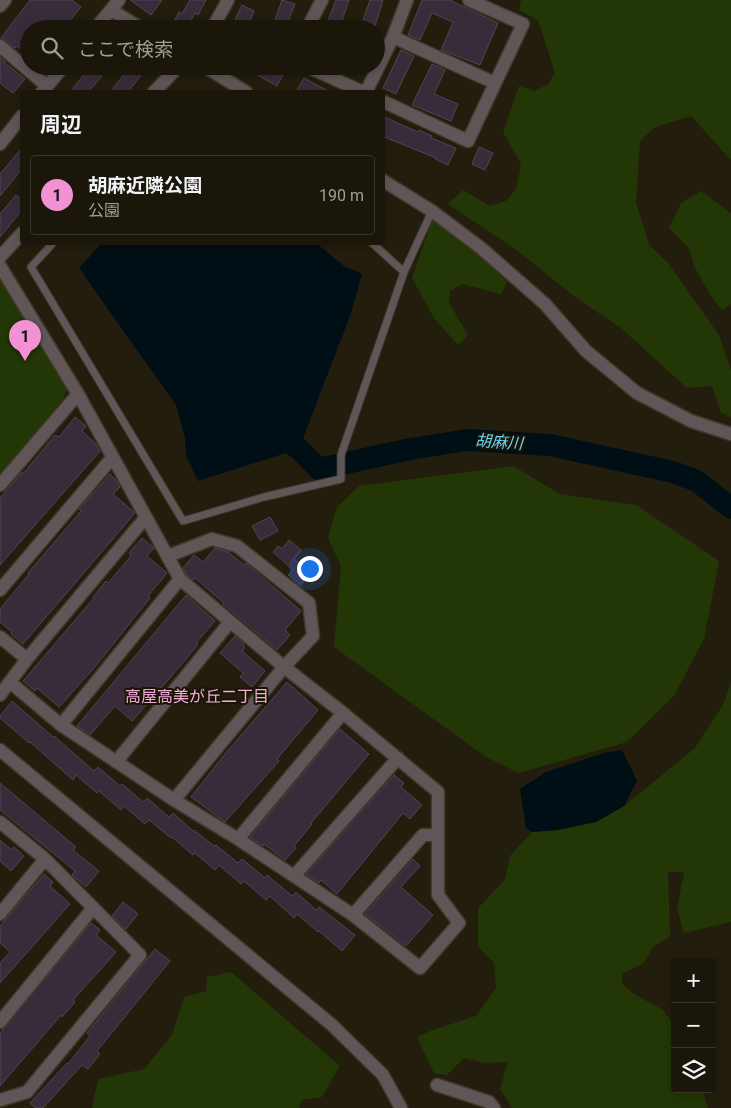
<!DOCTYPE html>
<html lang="ja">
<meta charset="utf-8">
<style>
body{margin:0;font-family:Roboto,"Noto Sans JP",sans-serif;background:#231f13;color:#f1f3f6}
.controls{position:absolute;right:15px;bottom:15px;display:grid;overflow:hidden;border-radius:5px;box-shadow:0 2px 8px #0003}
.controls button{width:45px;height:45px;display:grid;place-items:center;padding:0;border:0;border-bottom:1px solid #38352b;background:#1a160a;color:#f1f3f6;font:25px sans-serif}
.you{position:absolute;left:309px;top:568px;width:18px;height:18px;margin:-12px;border:4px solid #fff;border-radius:50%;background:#1a73e8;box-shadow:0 0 0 8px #1a73e833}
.badge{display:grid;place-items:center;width:32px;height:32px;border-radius:50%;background:#f391d5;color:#111;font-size:16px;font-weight:700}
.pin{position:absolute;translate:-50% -41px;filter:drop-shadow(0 1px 2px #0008)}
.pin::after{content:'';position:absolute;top:26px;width:18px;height:15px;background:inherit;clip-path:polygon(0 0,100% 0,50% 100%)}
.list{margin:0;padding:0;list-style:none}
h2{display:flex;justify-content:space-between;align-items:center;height:65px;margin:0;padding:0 20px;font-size:21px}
h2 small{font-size:16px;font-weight:400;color:#9f9f9c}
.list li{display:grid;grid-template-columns:32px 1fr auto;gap:15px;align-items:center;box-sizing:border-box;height:80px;margin:0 10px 10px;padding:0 10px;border:1px solid #38352b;border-radius:5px}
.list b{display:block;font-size:19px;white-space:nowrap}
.list p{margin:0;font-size:16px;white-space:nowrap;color:#9f9f9c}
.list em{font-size:16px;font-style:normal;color:#9f9f9c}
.icon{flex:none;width:28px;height:28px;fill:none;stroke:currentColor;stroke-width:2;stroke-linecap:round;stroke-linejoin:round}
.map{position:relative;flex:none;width:731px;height:1108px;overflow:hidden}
.search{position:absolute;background:#1a160a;box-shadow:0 2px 8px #0003;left:20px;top:20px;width:365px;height:55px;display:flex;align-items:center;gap:12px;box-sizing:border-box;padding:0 18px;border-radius:28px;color:#9f9f9c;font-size:19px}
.panel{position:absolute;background:#1a160a;box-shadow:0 2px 8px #0003;left:20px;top:90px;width:365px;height:155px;border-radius:5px}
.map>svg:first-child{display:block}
</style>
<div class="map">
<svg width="731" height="1108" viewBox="0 0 731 1108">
<rect width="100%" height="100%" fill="#231d0e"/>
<path fill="#223705" d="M521,0H731V160L691,116L655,127L640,141L636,202L649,245L668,263L719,335L731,370V417L721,413L712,386L687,388L621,328L575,297L514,248L447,204L463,190L490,206L506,201L516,189L521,164L503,132L519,86L534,91L548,84L555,73L538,20L519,10Z
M701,191L731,213V304L722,310L711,296L694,266L689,248L669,228L681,203Z
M432,220L473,248L507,282L501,294L462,284L450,291L449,303L468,335L458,345L434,318L412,278Z
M0,277L67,388L63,399L50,416L0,475Z
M513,466L560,494L636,505L719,561L704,639L674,696L627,742L519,773L486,757L334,647L341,566L328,538L337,507L359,486Z
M731,683V922L684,933L677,909L684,872H668L670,936L653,947L644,963L622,974V984L634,994L663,1010L675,1027V1089H702L708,1108H512L500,1089L508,1062L484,1063L464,1058L447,1075L434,1073L417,1037L430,1031L476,1016L496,988L494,963L478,946V908L505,880L510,856L532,832L557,830L596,822L624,806L695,748L723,705Z
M231,972L340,1066L322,1097L302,1100L299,1108H92L98,1079L144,1069L172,1035L184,997L206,991L207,977Z"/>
<path fill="#000e15" d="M316,243L344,266L362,274L351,313L299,449L198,481L186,455L185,438L176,405L79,268L102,243Z
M622,750L637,781L624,806L596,822L557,830L532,832L526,828L520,789L546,772L604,753Z"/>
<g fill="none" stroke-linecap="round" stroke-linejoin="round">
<path stroke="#000e15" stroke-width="22" d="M274,432L299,449L319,469L410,449L467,440L550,445L673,472L697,481L731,508"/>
</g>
<path fill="#382c3a" stroke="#514452" d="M30,0H72L81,7L63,29H29V56L17,46L15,48L1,38Z
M130,0H162L151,15Z
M190,0H206L198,15L195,13L186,29H170L179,12L182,14Z
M282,0L295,4L285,29H272Z
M336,0H349L339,29H325Z
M370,0H383L374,29H360Z
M422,0H450L498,23L480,65L441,50L453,22L432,13L420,40L408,35Z
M242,5L254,11L247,28L234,22Z
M401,50L414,56L396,94L383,88Z
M0,57L5,61L4,62L25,79L13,93L0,83Z
M432,64L445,70L434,94L458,104L451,121L412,105Z
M91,66L102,76L88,92H70Z
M131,66H148L128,92H110Z
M241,66H280L286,69L277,86Z
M304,78L330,92H296Z
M382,116L418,132L419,130L432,136L431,138L456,148L448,165L435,159L436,158L382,136Z
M479,147L493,153L485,170L472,164Z
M22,148V169L0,196V174Z
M16,195L22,200V210L0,237V214Z
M75,417L86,426L82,431L96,444L100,451L0,565V498L22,472L23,474L55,435L59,437Z
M110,474L116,480L120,487L113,494L135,513L23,644L11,634L12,632L0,622V609L29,574L28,573L81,511L79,509Z
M270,517L278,531L260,540L252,526Z
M142,538L154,548L147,556L167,573L148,596L150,598L94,668L59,707L37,688L35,691L23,681L94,598L93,597L106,581L108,583L131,556L129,553Z
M289,540L301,550L294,559L311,573L301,585L288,575L293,570L273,552L278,546L282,549Z
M215,548L228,552L244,565L246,563L301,611L285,630L290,635L277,650L223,604L224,603L195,578L193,580L186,574L183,568L194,555L203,562Z
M186,595L215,621L196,643L198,644L182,664L132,721L115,706L90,735L77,726Z
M235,636L244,644L243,646L245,648L242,651L265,671L252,687L240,677L243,673L220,653Z
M287,682L318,710L277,759L279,761L225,822L191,797L224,755Z
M12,701L53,737L54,736L94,771L98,767L120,786L122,784L143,802L147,798L169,817L173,813L193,831L194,830L214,846L216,845L238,863L242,859L265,878L267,875L292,896L296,892L316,910L319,907L355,935L342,951L319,931L318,932L297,914L294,918L270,896L266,900L244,881L241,884L219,865L215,870L195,853L193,855L172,837L171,838L149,820L145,824L124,806L121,810L99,791L97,793L76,775L73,780L30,742L29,743L0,718V716Z
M340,729L369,754L311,823L312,824L294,846L296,848L285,860L264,844L263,846L250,837Z
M394,775L404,783L401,787L422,805L410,819L403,813L337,894L321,880L319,883L306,874Z
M0,783L76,847L73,850L99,871L86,887L72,875L75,871L0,810Z
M0,840L12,850L14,847L24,856L11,871L0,861Z
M413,859L420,866L401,887L433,915L406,946L365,914Z
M44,874L53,882L50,886L70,904L0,983V963L10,952L0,943V926Z
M123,902L138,914L126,929L112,916Z
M91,923L100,930L96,935L116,952L73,1000L75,1002L62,1017L61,1015L0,1086V1033Z
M155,949L170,961L97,1051L100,1054L88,1069L82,1065L43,1108H35L30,1103L67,1063L68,1064L90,1036L87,1033Z"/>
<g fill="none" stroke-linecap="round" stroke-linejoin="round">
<defs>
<path id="service" d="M54,242L31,267L183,521L264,497L341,479V455L404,272L432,211
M371,242L404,272"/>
<path id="minor" d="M0,6L5,0
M212,29L228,0
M307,29L322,0
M393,37L495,83
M0,46L47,86
M306,66L363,92
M154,92L179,66
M366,92L393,37L407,0
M382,101L468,141L523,24L469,0
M0,257L22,233
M0,266L78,394L180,579L284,667L343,713L438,792V895L459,923L420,968L353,915L238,839L174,800L61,725L11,683
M0,485L78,394
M168,556L212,539L237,546L309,603L313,636L284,667L174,800
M0,590L112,458
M0,637L27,659
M0,695L27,659L146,517
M61,725L180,579
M116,762L230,622
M0,822L45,859L140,955L27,1092L0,1100
M238,839L343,713
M294,876L398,758
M0,914L45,859
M353,915L423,835H438
M0,1022L93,908
M437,1085L489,1102L494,1108"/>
<path id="tertiary" d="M111,10L142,29
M95,29L119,0
M204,66L246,92
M42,92L64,66
M0,144L22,116
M382,180L432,211L481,248L545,304L586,351L637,393L691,421L731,434
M0,750L332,1025L383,1075L401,1108"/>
</defs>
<use href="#service" stroke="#3f392b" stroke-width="9"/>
<use href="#minor" stroke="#3f392b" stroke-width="15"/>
<use href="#tertiary" stroke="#3f392b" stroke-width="15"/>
<use href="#service" stroke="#605657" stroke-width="7"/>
<use href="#minor" stroke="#605657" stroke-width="12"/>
<use href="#tertiary" stroke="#605657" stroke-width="12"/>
</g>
<g text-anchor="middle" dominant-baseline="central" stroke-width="4" stroke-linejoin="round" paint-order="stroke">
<g font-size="16" font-style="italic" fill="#6ad6fb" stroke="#1a1405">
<text transform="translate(499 442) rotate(4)">胡麻川</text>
</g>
<g font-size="16" fill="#f1acda" stroke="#1a1405">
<text x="197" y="696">高屋高美が丘二丁目</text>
</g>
</g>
</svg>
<div class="controls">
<button>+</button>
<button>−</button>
<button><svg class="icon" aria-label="layers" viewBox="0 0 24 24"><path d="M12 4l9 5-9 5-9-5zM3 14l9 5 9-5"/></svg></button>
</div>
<div class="you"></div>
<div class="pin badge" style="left:25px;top:361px">1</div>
<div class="search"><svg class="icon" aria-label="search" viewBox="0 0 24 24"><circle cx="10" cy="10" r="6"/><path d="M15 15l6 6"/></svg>ここで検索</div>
<section class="panel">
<h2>周辺<small></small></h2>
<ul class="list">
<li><span class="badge">1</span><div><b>胡麻近隣公園</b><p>公園</p></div><em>190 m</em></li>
</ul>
</section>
</div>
